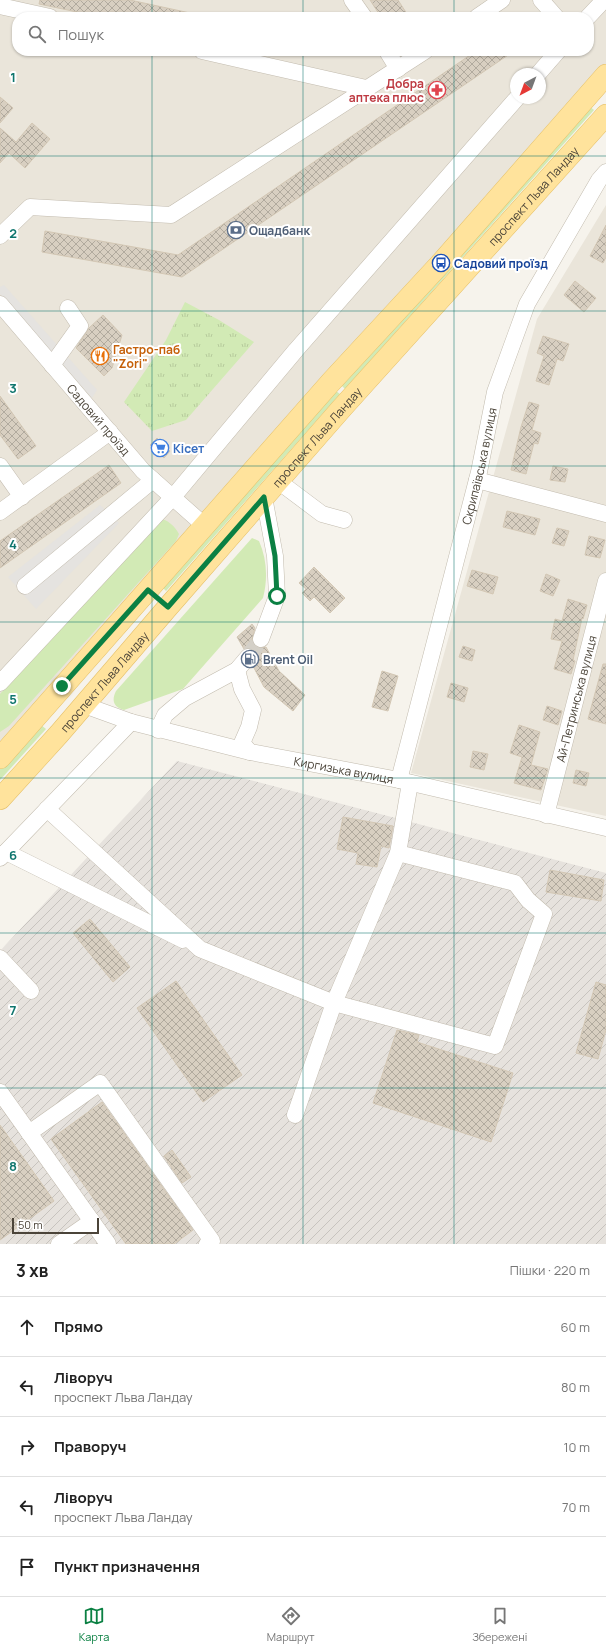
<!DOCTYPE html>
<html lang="uk">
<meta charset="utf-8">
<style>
body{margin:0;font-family:Manrope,sans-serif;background:#f6f6f6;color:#222}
.compass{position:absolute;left:510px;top:68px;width:36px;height:36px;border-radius:50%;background:#fff;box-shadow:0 1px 3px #0004;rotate:221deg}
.scale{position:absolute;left:12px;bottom:10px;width:87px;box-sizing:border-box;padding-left:4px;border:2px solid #4b4439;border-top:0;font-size:11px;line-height:14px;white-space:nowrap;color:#4b4439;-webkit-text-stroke:3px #fff;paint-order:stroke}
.stop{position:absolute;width:12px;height:12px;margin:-9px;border:3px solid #0b8043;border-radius:50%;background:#fff}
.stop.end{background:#0b8043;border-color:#fff;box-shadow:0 1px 4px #0008}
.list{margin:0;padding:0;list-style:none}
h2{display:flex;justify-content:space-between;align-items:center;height:52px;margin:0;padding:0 16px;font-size:17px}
h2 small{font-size:13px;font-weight:400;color:#767676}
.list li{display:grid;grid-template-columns:26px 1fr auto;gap:12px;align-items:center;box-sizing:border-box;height:60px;padding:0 16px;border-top:1px solid #e0e0e0}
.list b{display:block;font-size:15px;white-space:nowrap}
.list p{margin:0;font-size:13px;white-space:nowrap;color:#767676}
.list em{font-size:13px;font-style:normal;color:#767676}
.icon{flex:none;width:22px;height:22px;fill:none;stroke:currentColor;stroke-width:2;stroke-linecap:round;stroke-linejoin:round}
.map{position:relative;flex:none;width:606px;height:1244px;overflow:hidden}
.search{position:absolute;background:#fff;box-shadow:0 1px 3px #0004;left:12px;right:12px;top:12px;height:44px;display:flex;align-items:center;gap:10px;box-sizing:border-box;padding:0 14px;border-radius:16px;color:#767676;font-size:15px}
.sheet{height:352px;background:#fff}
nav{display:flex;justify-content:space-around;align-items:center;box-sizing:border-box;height:56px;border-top:1px solid #e0e0e0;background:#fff;font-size:11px;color:#767676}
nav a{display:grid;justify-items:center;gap:2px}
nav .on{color:#0b8043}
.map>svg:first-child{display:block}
</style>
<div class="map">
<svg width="606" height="1244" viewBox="0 0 606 1244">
<defs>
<pattern id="industrial-furrows" width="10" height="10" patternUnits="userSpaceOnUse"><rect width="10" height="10" fill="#e6e2dd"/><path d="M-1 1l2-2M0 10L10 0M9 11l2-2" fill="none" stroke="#c7c3be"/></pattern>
<pattern id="park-tufts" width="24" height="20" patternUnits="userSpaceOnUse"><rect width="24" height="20" fill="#d2eab5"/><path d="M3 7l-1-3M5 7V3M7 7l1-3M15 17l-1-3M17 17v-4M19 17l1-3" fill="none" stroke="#b6ca9c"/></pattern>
<pattern id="building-cross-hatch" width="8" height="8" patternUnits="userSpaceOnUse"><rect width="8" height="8" fill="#d8cfc1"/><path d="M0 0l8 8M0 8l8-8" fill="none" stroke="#b1aa9e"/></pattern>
</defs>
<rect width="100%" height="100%" fill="#f6f3ec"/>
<path fill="#eae5da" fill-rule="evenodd" d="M0,0H606V73L0,754ZM17,17H589V51H17ZM516,74H540V98H516Z
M606,205V816L411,773L537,319Z"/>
<path fill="url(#industrial-furrows)" d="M177,761L606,873V1244H0V951Z"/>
<path fill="#d2eab5" d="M589,106L594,110L345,389L341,385Z
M336,391L340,394L166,591L162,587Z
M158,518C168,520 174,525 179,534L176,541L9,726L0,732V694Z
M252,538L259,541C267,559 268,579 263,598L183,689L124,710C114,707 111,701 116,691Z
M41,725L46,729L0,780V769Z"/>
<path fill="url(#park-tufts)" d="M185,302L219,320L254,342L186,420L152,431L124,402L166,340Z"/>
<path fill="#e5e3e0" d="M4,285L97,390L92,398L0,294V287Z
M100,505L119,523L36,609L8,577Z"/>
<path fill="url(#building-cross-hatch)" stroke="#d3c7b4" d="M40,0H130L190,13L189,17H101L39,4Z
M370,0H398L409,17H381Z
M476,51H514L182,277L42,252L45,231L178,255Z
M0,97L13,108L0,123Z
M32,123L50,139L25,168L9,153L0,163V128L16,142Z
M606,225V257L603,263L590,256Z
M575,281L596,298L584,312L564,295Z
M103,315L122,335L112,368L104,376L76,348L89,328Z
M543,336L569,344L563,361L557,359L549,385L536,381L544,356L537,353Z
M0,396L36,446L18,459L0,435Z
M529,402L539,405L532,430L541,433L538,444L534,443L526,474L511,470L521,427Z
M157,438L170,451L164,458L150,445Z
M109,465L121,483L0,568V541Z
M553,466L568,469L565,482L550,480Z
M507,511L540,519L535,535L503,527Z
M557,528L569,531L564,546L552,543Z
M589,536L605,540L600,558L585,555Z
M314,567L345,598L330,613L314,597L310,601L302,593L306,589L299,583Z
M472,570L498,577L493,594L467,586Z
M546,574L560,580L553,596L540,591Z
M568,599L587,605L583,619L582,618L573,660L575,661L571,674L554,669L562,641L551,639L555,619L562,621Z
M252,624L255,628L252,640L253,645L258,648L266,647L279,671L305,695L293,711L264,687L253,666L257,659V653L250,648L244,649L237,637Z
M463,646L475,650L472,661L459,657Z
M603,664H606V724L588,719Z
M382,671L398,676L388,711L372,707Z
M451,683L468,688L464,702L447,697Z
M547,706L562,711L558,725L543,720Z
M519,725L540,732L531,765L548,769L541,790L514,783L522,757L510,753Z
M473,751L488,754L484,770L470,767Z
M576,770L589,773L586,786L573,783Z
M343,817L393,826L389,848L381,846L377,867L356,864L358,853L337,849Z
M550,870L604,880L601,901L546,892Z
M90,919L130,967L113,982L73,933Z
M176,981L242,1075L203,1102L137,1008Z
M596,982L606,985V1030L598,1059L576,1053Z
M397,1030L419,1035L417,1042L513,1073L491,1142L373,1103Z
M102,1102L193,1230L174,1244H126L51,1139Z
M0,1125L54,1201L0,1240Z
M172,1150L191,1177L182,1183L164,1156Z"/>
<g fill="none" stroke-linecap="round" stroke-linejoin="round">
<path stroke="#d4d0c8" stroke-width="16" stroke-dasharray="16 8" stroke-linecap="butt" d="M248,657L261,639"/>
<defs>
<g id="minor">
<path d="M352,0L364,17"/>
<path d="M541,0L556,17"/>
<path d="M0,6L50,17"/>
<path d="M477,17L502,0"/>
<path d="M588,17L604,0"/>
<path d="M202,51L366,88"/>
<path d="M387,51L398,69"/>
<path d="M538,74L558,51"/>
<path d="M0,236L30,207L171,215L425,51"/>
<path id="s1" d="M0,304L143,471L205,526"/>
<path d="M52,365L80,326L68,308"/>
<path d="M0,466L22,497"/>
<path d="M477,480L606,514"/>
<path d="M278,481L322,514L344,520"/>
<path d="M0,512L110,432"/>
<path d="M25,586L153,480"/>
<path d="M261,639L277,596L275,556L264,497"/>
<path d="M237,670L248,657"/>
<path d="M0,683L173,497L296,350L517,98"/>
<path id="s2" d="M84,705L131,722L250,752L399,780L606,828"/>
<path d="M158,730L165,715L185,698L237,670L242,689L253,710L249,727L242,743L250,752"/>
<path id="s3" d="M399,780L479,472L495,392L527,304L599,180L606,172"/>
<path d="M47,809L200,949L334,1003L495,1046L544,914L528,900L515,883L398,853"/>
<path id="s4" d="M546,815L606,581"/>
<path d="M6,852L183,940"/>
<path d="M0,858L131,722"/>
<path d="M0,958L31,991"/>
<path d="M0,1092L108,1244"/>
<path d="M295,1115L334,1003L398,853L410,783"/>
<path d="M29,1133L100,1083L212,1241L207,1244"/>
<path d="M59,1244L92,1221"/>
</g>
<g id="major">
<path d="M0,758L331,382L441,263L606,75"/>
<path id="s5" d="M0,799L59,734L168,607L341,409L606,115"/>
</g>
</defs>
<use href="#minor" stroke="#c2bbae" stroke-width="17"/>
<use href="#major" stroke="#e6c16a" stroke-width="22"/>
<use href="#minor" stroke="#fff" stroke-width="16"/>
<use href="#major" stroke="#ffe39c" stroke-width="21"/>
</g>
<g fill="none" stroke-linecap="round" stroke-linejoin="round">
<path stroke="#0b8043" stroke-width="5" d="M62,686L148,590L168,607L264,497L275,556L277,596"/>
</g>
<path fill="none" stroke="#0f766e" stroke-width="1" stroke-opacity="0.55" d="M152,0V17M303,0V17M454,0V17M152,51V1244M303,51V1244M454,51V1244M0,156H606M0,311H606M0,466H606M0,622H606M0,778H606M0,933H606M0,1088H606"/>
<defs>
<symbol id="pharmacy-ring" viewBox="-11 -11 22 22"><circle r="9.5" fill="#fff" stroke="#e0444e" stroke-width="1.5"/><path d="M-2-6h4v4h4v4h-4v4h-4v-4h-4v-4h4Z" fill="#e0444e"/></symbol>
<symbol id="bank-ring" viewBox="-11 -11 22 22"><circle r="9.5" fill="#fff" stroke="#5c6f8a" stroke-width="1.5"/><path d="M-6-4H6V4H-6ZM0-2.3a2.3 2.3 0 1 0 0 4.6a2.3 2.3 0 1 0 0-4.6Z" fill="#5c6f8a"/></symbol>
<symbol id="bus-ring" viewBox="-11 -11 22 22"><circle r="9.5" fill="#fff" stroke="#1a4fb4" stroke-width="1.5"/><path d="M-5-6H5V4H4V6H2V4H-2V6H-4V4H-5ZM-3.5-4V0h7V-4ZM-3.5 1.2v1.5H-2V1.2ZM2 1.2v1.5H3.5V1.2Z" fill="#1a4fb4"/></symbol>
<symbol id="restaurant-ring" viewBox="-11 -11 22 22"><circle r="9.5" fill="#fff" stroke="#e8710a" stroke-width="1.5"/><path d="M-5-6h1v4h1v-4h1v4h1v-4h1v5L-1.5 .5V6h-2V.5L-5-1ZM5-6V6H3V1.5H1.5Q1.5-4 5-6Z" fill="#e8710a"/></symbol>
<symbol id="supermarket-ring" viewBox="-11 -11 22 22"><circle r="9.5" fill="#fff" stroke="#3f7fe0" stroke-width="1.5"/><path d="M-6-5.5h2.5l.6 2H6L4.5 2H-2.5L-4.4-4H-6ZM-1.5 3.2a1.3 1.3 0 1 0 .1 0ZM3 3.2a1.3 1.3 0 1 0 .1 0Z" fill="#3f7fe0"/></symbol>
<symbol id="fuel-ring" viewBox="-11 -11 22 22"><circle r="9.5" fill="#fff" stroke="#5c6f8a" stroke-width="1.5"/><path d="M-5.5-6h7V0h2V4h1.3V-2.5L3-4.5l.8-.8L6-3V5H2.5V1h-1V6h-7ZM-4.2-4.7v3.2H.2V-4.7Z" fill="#5c6f8a"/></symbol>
</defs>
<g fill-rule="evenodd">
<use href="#pharmacy-ring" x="427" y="80" width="20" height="20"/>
<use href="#bank-ring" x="226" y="220" width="20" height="20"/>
<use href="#bus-ring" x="431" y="253" width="20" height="20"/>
<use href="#restaurant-ring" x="90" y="346" width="20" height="20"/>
<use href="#supermarket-ring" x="150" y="438" width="20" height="20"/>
<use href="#fuel-ring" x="240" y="649" width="20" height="20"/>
</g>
<g text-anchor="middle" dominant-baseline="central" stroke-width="4" stroke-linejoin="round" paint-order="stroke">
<g font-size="12" font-weight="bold" fill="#be3a42" stroke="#fff" text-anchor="end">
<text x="424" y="83">Добра<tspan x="424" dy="14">аптека плюс</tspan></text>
</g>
<g font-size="12" fill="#4b4439" stroke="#fff">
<text stroke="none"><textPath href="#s5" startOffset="805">проспект Льва Ландау</textPath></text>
<text stroke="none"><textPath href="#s1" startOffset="152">Садовий проїзд</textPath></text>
<text stroke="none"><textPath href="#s5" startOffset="481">проспект Льва Ландау</textPath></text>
<text stroke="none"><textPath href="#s3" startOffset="324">Скрипаївська вулиця</textPath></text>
<text stroke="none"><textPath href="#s5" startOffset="157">проспект Льва Ландау</textPath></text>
<text stroke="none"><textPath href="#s4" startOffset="120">Ай-Петринська вулиця</textPath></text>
<text stroke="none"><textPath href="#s2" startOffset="268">Киргизька вулиця</textPath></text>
</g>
<g font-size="12" font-weight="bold" fill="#4e5e75" stroke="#fff" text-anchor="start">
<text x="249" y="230">Ощадбанк</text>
<text x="263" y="659">Brent Oil</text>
</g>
<g font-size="12" font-weight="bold" fill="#164399" stroke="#fff" text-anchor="start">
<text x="454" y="263">Садовий проїзд</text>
</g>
<g font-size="12" font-weight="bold" fill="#c56008" stroke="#fff" text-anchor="start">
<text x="113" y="349">Гастро-паб<tspan x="113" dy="14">"Zori"</tspan></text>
</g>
<g font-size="12" font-weight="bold" fill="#366cbe" stroke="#fff" text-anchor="start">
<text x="173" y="448">Кісет</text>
</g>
</g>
<g font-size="13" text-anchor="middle" font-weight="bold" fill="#0f766e" stroke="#fff" stroke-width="4" stroke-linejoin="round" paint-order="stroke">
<text x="13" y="82">1</text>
<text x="13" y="238">2</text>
<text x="13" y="393">3</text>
<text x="13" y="549">4</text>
<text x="13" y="704">5</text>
<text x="13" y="860">6</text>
<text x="13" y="1015">7</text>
<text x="13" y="1171">8</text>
</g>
</svg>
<svg class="compass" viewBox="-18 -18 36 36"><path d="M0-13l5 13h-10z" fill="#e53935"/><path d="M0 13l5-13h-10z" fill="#767676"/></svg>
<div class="scale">50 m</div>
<div class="stop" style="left:277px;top:596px"></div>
<div class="stop end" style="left:62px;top:686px"></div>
<div class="search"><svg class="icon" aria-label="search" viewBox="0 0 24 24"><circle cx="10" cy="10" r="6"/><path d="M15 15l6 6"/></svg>Пошук</div>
</div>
<section class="sheet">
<h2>3 хв<small>Пішки · 220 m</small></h2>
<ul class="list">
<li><svg class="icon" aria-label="ahead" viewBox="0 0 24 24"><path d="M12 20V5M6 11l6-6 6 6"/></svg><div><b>Прямо</b></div><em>60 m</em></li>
<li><svg class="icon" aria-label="left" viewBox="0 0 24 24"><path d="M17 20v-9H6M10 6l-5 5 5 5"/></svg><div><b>Ліворуч</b><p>проспект Льва Ландау</p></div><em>80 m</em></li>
<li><svg class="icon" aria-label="right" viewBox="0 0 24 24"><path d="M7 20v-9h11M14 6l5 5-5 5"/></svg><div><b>Праворуч</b></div><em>10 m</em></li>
<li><svg class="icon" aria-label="left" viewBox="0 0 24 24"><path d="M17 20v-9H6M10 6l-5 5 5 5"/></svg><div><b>Ліворуч</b><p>проспект Льва Ландау</p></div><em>70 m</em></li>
<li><svg class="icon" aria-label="arrive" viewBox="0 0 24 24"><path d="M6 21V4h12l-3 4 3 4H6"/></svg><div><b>Пункт призначення</b></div></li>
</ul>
</section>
<nav>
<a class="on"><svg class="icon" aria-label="map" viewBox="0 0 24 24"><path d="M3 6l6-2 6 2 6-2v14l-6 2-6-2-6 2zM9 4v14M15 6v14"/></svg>Карта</a>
<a><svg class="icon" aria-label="directions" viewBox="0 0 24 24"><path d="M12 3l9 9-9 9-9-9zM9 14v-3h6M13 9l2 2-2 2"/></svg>Маршрут</a>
<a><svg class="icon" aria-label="saved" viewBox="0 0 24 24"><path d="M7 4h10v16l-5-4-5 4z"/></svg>Збережені</a>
</nav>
